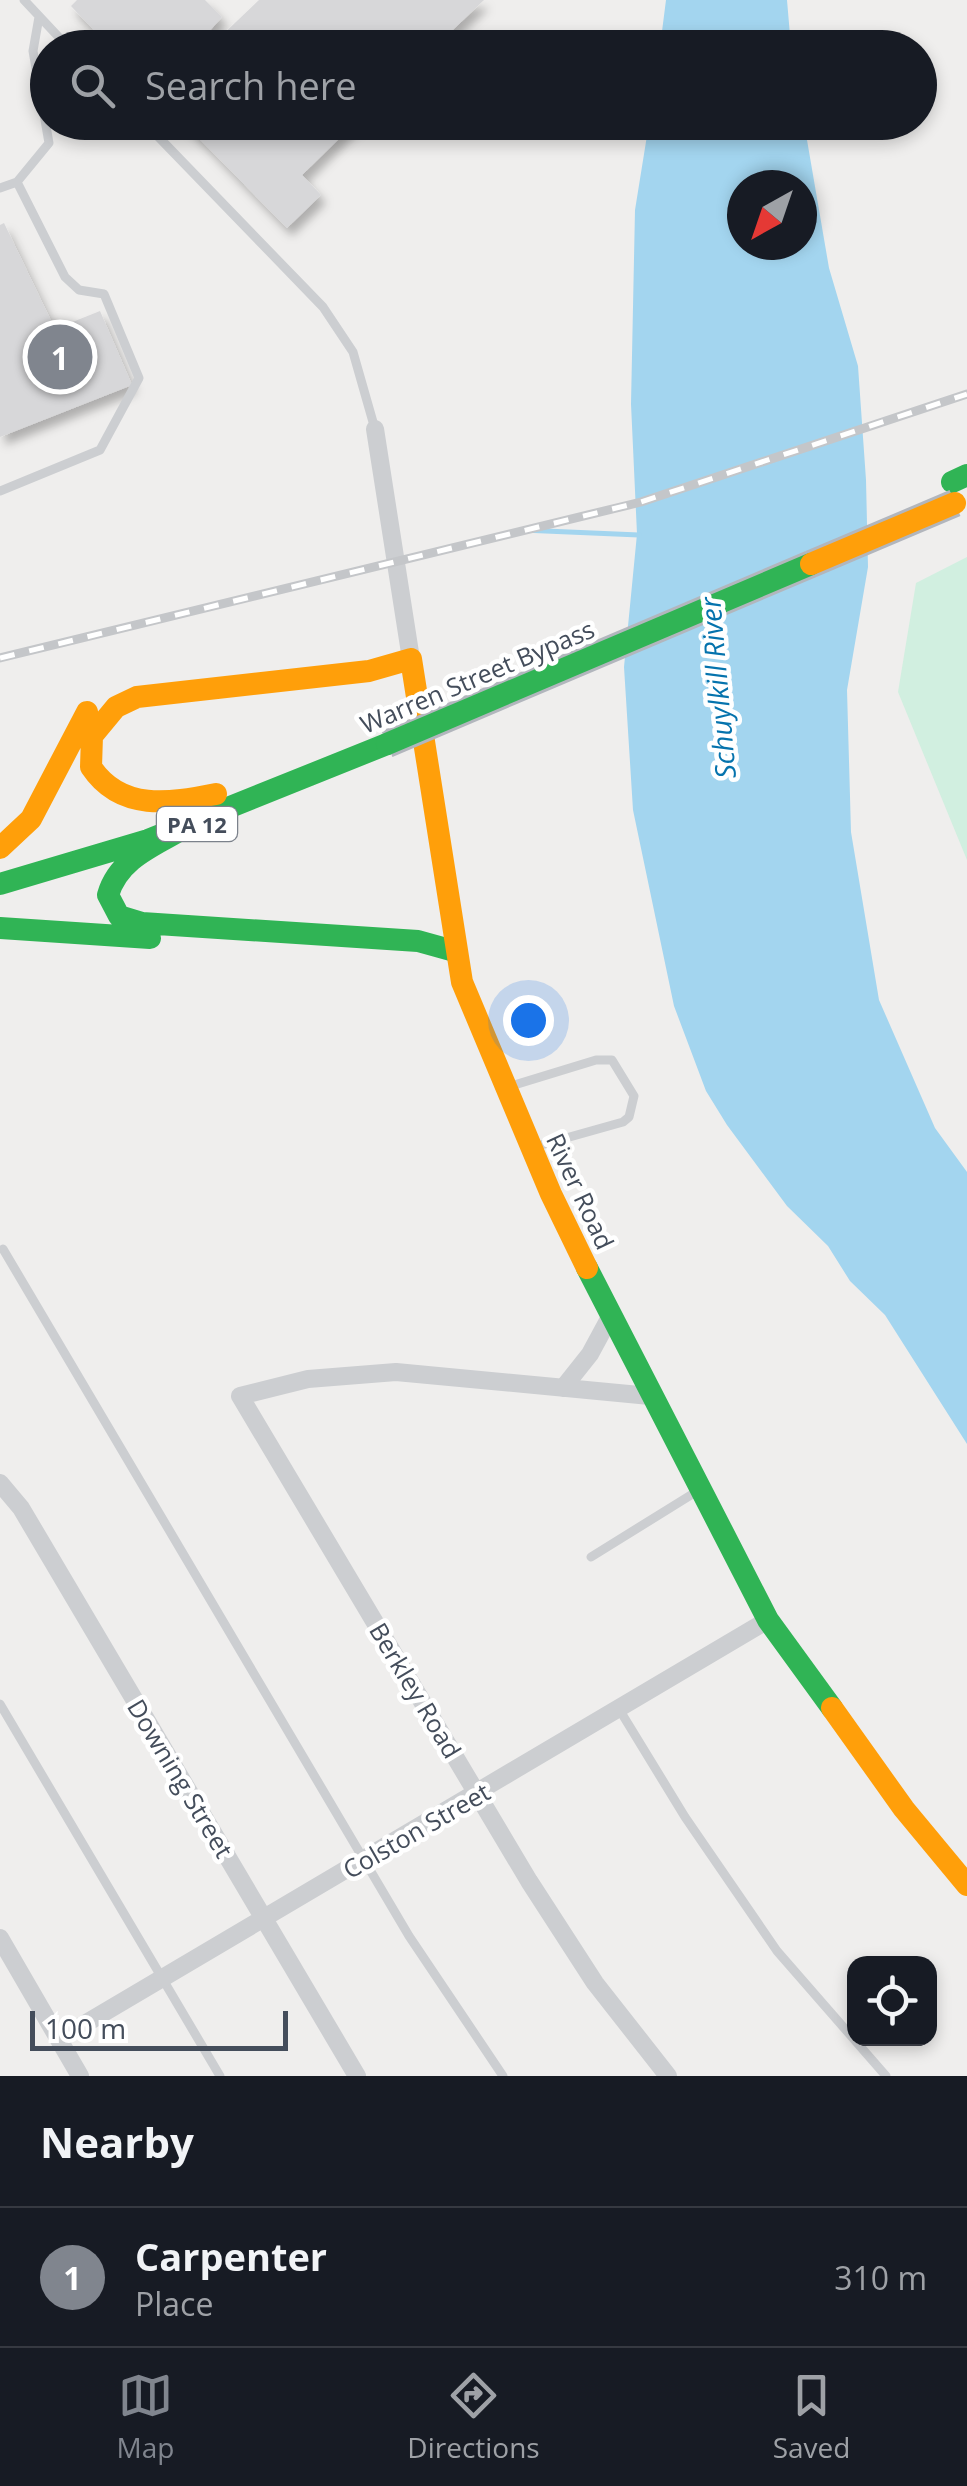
<!DOCTYPE html>
<style>
body{margin:0;font-family:"Open Sans",sans-serif;background:#20242c;color:#f1f3f6}
.controls{position:absolute;right:30px;bottom:30px;display:grid;overflow:hidden;border-radius:20px;box-shadow:0 5px 15px #0003}
.controls button{width:90px;height:90px;display:grid;place-items:center;padding:0;border:0;border-bottom:2px solid #363941;background:#171b24;color:#f1f3f6;font:50px sans-serif}
.compass{position:absolute;left:727px;top:170px;width:90px;height:90px;border-radius:50%;background:#171b24;box-shadow:0 5px 15px #0003;rotate:220deg}
.scale{position:absolute;left:30px;bottom:25px;width:258px;box-sizing:border-box;padding-left:10px;border:5px solid #444d5b;border-top:0;font-size:28px;line-height:35px;white-space:nowrap;color:#444d5b;-webkit-text-stroke:8px #fff;paint-order:stroke}
.you{position:absolute;left:528px;top:1020px;width:35px;height:35px;margin:-25px;border:8px solid #fff;border-radius:50%;background:#1a73e8;box-shadow:0 0 0 15px #1a73e833}
.badge{display:grid;place-items:center;width:65px;height:65px;border-radius:50%;background:#80858e;color:#fff;font-size:32px;font-weight:700}
.pin{position:absolute;translate:-50% -50%;border:5px solid #fff;box-shadow:0 2px 10px #0006}
.list{margin:0;padding:0;list-style:none}
h2{display:flex;justify-content:space-between;align-items:center;height:130px;margin:0;padding:0 40px;font-size:42px}
h2 small{font-size:32px;font-weight:400;color:#9ea1a6}
.list li{display:grid;grid-template-columns:65px 1fr auto;gap:30px;align-items:center;box-sizing:border-box;height:140px;padding:0 40px;border-top:2px solid #363941}
.list b{display:block;font-size:38px;white-space:nowrap}
.list p{margin:0;font-size:32px;white-space:nowrap;color:#9ea1a6}
.list em{font-size:32px;font-style:normal;color:#9ea1a6}
.icon{flex:none;width:55px;height:55px;fill:none;stroke:currentColor;stroke-width:2;stroke-linecap:round;stroke-linejoin:round}
.map{position:relative;flex:none;width:967px;height:2076px;overflow:hidden}
.search{position:absolute;background:#171b24;box-shadow:0 5px 15px #0003;left:30px;right:30px;top:30px;height:110px;display:flex;align-items:center;gap:25px;box-sizing:border-box;padding:0 35px;border-radius:55px;color:#9ea1a6;font-size:38px}
.sheet{height:270px;background:#171b24}
nav{display:flex;justify-content:space-around;align-items:center;box-sizing:border-box;height:140px;border-top:2px solid #363941;background:#171b24;font-size:28px;color:#9ea1a6}
nav a{display:grid;justify-items:center;gap:5px}
nav .on{color:#80858e}
.map>svg:first-child{display:block}
</style>
<div class="map">
<svg width="967" height="2076" viewBox="0 0 967 2076">
<defs>
<filter id="shadow"><feDropShadow dx="5" dy="8" stdDeviation="5" flood-color="#0004"/></filter>
</defs>
<rect width="100%" height="100%" fill="#efeeed"/>
<path fill="#d1efe0" d="M967,557V860L898,692L916,583Z"/>
<path fill="#a3d5ef" fill-rule="evenodd" d="M666,0H787L791,47H660Z
M649,123H802L807,140L829,268L858,366L866,480L868,567L847,690L851,832L879,1000L935,1128L967,1172V1444L885,1315L850,1281L828,1246L787,1206L727,1125L706,1091L674,1006L633,810L624,667L637,534L631,404L635,210ZM742,185H802V245H742Z"/>
<g fill="none" stroke-linecap="round" stroke-linejoin="round">
<path stroke="#a3d5ef" stroke-width="5" d="M522,530L639,535"/>
</g>
<path fill="#d7d7d9" filter="url(#shadow)" d="M77,0H205L222,17L206,35L214,43L259,0H484L434,48H111L71,6Z
M183,122H356L302,175L321,195L287,228Z
M4,223L55,329L100,311L132,385L0,437V225Z"/>
<g fill="none" stroke-linecap="round" stroke-linejoin="round">
<path stroke="#ccced1" stroke-width="9" d="M24,0L69,48
M144,122L323,307L353,352L375,429
M0,188L17,182L49,143L33,51L39,17
M0,491L100,450L139,378L104,294L79,290L65,277L17,182
M511,1086L596,1060H612L634,1096L629,1117L623,1122L534,1147
M3,1249L409,1936L503,2076
M591,1557L699,1490
M0,1704L220,2076
M619,1709L685,1817L777,1951L886,2076"/>
<path stroke="#ccced1" stroke-width="18" d="M375,429L411,659
M563,1388L590,1354L610,1317
M650,1396L396,1372L308,1379L240,1396L529,1881L595,1983L668,2076
M0,1483L21,1508L357,2076
M0,1938L80,2076
M61,2038L768,1620"/>
<path stroke="#30b455" stroke-width="22" d="M952,482L967,475
M181,830C151,847 118,860 108,895L119,916L142,923L418,941L454,951
M0,884L148,840L387,744
M0,928L150,938
M587,1268L768,1620L832,1708"/>
<path stroke="#ff9f0a" stroke-width="22" d="M411,659L462,982L551,1194L587,1268
M216,794C170,803 121,812 91,767L92,736L116,707L137,697L369,671L411,659
M0,848L31,819L87,712
M832,1708L904,1809L967,1885"/>
<defs>
<path id="rail" d="M0,658L641,502L967,394"/>
</defs>
<use href="#rail" stroke="#c4c6c9" stroke-width="9"/>
<use href="#rail" stroke="#fff" stroke-width="5" stroke-dasharray="15" stroke-linecap="butt"/>
<defs>
<path id="fast-bridge" d="M387,744L811,564"/>
<path id="slow-bridge" d="M811,564L955,503"/>
</defs>
<use href="#fast-bridge" stroke="#b2b6bd" stroke-width="28" stroke-linecap="butt"/>
<use href="#slow-bridge" stroke="#b2b6bd" stroke-width="28" stroke-linecap="butt"/>
<use href="#fast-bridge" stroke="#30b455" stroke-width="22"/>
<use href="#slow-bridge" stroke="#ff9f0a" stroke-width="22"/>
</g>
<g text-anchor="middle" dominant-baseline="central" stroke-width="9" stroke-linejoin="round" paint-order="stroke">
<rect fill="#fff" stroke="#7c828c" stroke-width="2.5" x="157" y="807" width="80" height="34" rx="8"/>
<g font-size="22" font-weight="bold" fill="#444d5b">
<text x="197" y="824">PA 12</text>
</g>
<g font-size="25" fill="#444d5b" stroke="#fff">
<text transform="translate(477 676) rotate(-23)">Warren Street Bypass</text>
<text transform="translate(581 1191) rotate(65)">River Road</text>
<text transform="translate(416 1690) rotate(59)">Berkley Road</text>
<text transform="translate(181 1778) rotate(59)">Downing Street</text>
<text transform="translate(416 1830) rotate(-30)">Colston Street</text>
</g>
<g font-size="28" font-style="italic" fill="#0573ad" stroke="#fff">
<text transform="translate(717 688) rotate(-95)">Schuylkill River</text>
</g>
</g>
</svg>
<div class="controls">
<button><svg class="icon" aria-label="locate" viewBox="0 0 24 24"><circle cx="12" cy="12" r="6"/><path d="M12 2v4M12 18v4M2 12h4M18 12h4"/></svg></button>
</div>
<svg class="compass" viewBox="-18 -18 36 36"><path d="M0-13l5 13h-10z" fill="#e53935"/><path d="M0 13l5-13h-10z" fill="#9ea1a6"/></svg>
<div class="scale">100 m</div>
<div class="you"></div>
<div class="pin badge" style="left:60px;top:357px">1</div>
<div class="search"><svg class="icon" aria-label="search" viewBox="0 0 24 24"><circle cx="10" cy="10" r="6"/><path d="M15 15l6 6"/></svg>Search here</div>
</div>
<section class="sheet">
<h2>Nearby<small></small></h2>
<ul class="list">
<li><span class="badge">1</span><div><b>Carpenter</b><p>Place</p></div><em>310 m</em></li>
</ul>
</section>
<nav>
<a class="on"><svg class="icon" aria-label="map" viewBox="0 0 24 24"><path d="M3 6l6-2 6 2 6-2v14l-6 2-6-2-6 2zM9 4v14M15 6v14"/></svg>Map</a>
<a><svg class="icon" aria-label="directions" viewBox="0 0 24 24"><path d="M12 3l9 9-9 9-9-9zM9 14v-3h6M13 9l2 2-2 2"/></svg>Directions</a>
<a><svg class="icon" aria-label="saved" viewBox="0 0 24 24"><path d="M7 4h10v16l-5-4-5 4z"/></svg>Saved</a>
</nav>
